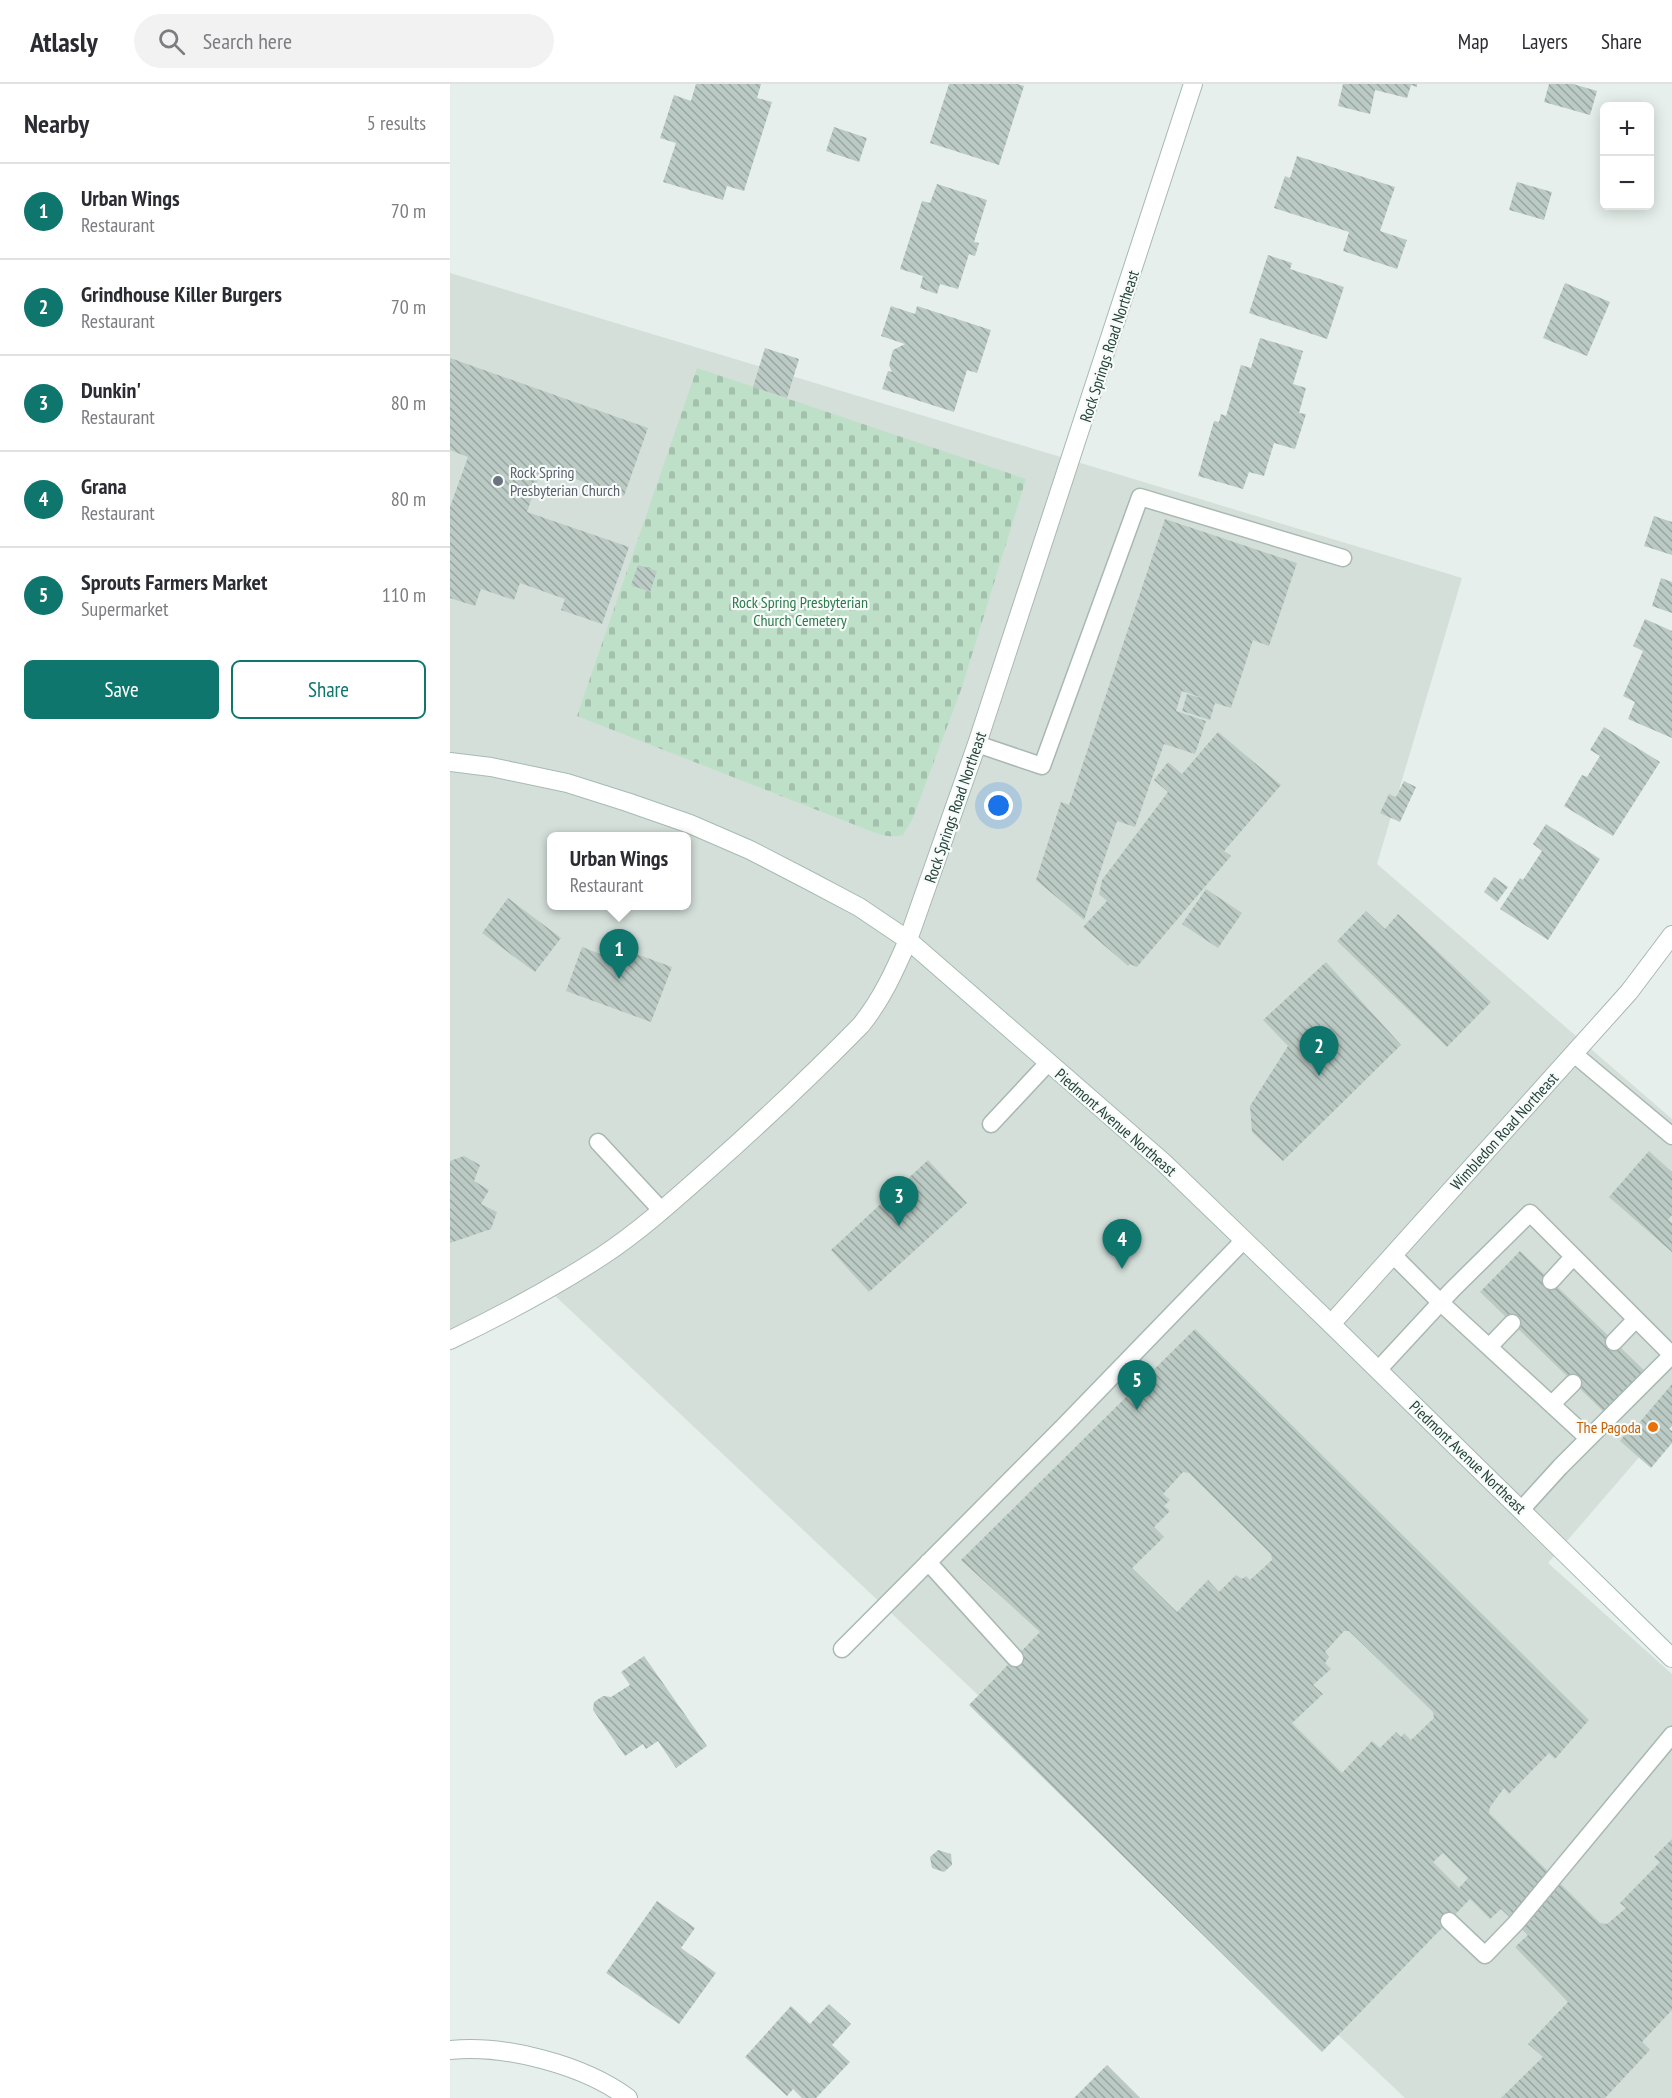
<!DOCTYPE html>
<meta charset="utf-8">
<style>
body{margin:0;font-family:"PT Sans Narrow",sans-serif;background:#f2f2f3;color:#2b2b33}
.controls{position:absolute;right:18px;top:18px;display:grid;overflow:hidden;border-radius:9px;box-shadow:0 3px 15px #0003}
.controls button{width:54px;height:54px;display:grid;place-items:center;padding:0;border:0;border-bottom:2px solid #e1e1e2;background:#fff;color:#2b2b33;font:30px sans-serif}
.you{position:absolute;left:549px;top:722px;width:21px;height:21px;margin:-15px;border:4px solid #fff;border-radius:50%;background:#1a73e8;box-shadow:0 0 0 9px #1a73e833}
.badge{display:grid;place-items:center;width:39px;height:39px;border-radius:50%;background:#0f766e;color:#fff;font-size:20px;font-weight:700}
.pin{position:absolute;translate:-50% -50px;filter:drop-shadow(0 2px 3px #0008)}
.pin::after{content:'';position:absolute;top:32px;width:21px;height:18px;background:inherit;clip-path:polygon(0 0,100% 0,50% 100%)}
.popup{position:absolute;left:97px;top:748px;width:144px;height:78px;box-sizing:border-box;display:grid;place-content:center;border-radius:9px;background:#fff;filter:drop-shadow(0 2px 4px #0005);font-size:20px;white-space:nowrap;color:#7c7c81}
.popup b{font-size:22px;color:#2b2b33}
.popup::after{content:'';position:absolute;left:50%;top:100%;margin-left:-12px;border:12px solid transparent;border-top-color:#fff}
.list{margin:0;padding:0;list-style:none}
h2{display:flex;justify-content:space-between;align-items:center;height:78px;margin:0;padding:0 24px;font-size:26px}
h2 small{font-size:20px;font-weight:400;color:#7c7c81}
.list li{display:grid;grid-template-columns:39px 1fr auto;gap:18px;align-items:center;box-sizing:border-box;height:96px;padding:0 24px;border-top:2px solid #e1e1e2}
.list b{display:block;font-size:22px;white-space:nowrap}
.list p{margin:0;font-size:20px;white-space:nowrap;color:#7c7c81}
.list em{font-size:20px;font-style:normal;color:#7c7c81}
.actions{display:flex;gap:12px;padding:18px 24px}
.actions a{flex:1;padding:14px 0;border:2px solid #0f766e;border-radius:9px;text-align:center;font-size:21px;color:#0f766e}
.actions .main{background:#0f766e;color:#fff}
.icon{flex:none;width:33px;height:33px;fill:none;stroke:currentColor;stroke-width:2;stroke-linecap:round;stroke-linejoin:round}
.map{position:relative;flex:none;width:1222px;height:2014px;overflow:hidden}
header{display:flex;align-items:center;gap:36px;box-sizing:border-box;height:84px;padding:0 30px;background:#fff;border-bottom:2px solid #e1e1e2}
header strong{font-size:28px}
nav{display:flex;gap:33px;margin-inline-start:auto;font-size:21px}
.search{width:420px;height:54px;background:#f2f2f3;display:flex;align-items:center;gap:15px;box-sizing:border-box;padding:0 21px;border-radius:33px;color:#7c7c81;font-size:22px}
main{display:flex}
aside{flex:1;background:#fff}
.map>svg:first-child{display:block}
</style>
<header>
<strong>Atlasly</strong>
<div class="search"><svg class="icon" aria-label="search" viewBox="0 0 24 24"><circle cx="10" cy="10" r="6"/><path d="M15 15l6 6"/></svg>Search here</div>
<nav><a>Map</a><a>Layers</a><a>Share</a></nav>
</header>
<main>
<aside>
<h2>Nearby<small>5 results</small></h2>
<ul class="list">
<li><span class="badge">1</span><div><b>Urban Wings</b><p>Restaurant</p></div><em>70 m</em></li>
<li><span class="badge">2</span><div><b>Grindhouse Killer Burgers</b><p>Restaurant</p></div><em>70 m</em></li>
<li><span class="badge">3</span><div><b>Dunkin'</b><p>Restaurant</p></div><em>80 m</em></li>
<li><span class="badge">4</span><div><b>Grana</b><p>Restaurant</p></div><em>80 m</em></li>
<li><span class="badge">5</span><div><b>Sprouts Farmers Market</b><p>Supermarket</p></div><em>110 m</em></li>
</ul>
<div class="actions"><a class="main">Save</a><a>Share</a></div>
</aside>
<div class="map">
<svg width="1222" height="2014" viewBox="0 0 1222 2014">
<defs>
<pattern id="cemetery-stones" width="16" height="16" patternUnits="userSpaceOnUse" patternTransform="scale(1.5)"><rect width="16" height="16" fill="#bfe0c8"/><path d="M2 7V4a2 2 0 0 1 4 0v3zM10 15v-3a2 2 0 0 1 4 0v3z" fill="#a4c1ad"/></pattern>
<pattern id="building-back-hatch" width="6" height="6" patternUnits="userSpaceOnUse" patternTransform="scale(1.5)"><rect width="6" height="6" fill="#bbcac4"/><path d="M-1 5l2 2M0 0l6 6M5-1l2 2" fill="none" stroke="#98a6a0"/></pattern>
</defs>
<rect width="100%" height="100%" fill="#e6efeb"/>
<path fill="#d4dfda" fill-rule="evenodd" d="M0,189L1012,494L927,780L1222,1035V1335L1098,1479L1222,1590V2014H955L101,1208L0,1252ZM102,752H237V822H102Z"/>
<path fill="url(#cemetery-stones)" d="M247,284L576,395L512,603L462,736L453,751C442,754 434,752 423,748L127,632Z"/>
<path fill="url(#building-back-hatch)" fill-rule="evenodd" d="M246,0H311L307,14L322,18L294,107L277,102L273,116L213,98L226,59L210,54L224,11L241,17Z
M499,0H567L574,2L549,81L480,59Z
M893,0H967V3L961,1L957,14L925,6L920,30L888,22Z
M1099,0H1123L1147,7L1140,31L1094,18Z
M384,43L417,54L409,78L376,67Z
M847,72L945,103L930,147L957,156L947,185L893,167L899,148L824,124L835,92L840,94Z
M1067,98L1102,108L1094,136L1059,126Z
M487,100L537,116L524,158L529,159L525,172L519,170L508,205L490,200L487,210L470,204L473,192L450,185L472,117L480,119Z
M818,171L842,179L840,185L894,203L877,255L799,229Z
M1115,199L1160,218L1137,272L1093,254Z
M441,222L465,230L467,222L541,246L527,289L517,286L504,328L432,305L438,287L442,288L439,281L443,266L455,260L431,252Z
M810,254L853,267L843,300L856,304L849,329L856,330L845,365L824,359L814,392L799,388L793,405L748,392L764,337L769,338L771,330L776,332L791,281L801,284Z
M315,264L349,275L337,314L303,303Z
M0,274L198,344L174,412L92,383L77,428L179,463L152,540L111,526L115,515L70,499L64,516L31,505L25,522L0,514V423L18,373L0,366Z
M1204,432L1222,438V471L1194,462Z
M715,435L847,479L819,562L803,556L781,624L765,619L760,636L732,627L737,610L759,616L732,607L726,627L756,637L745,670L714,660L685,743L667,737L634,836L586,796L611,718L619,721Z
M188,481L207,487L200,508L181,501Z
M1211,494L1222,498V529L1202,522Z
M1195,535L1222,547V654L1178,635L1185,618L1173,612L1193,567L1183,562Z
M1154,643L1210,678L1163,752L1114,722L1132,691L1137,693L1150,672L1140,666Z
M768,648L831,701L774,767L781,772L687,883L680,880L678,882L633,843L657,817L649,810L652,796L718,708L704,696L718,678L732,690Z
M954,697L966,703L950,738L930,729L939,710L946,713Z
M1096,740L1150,775L1098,856L1050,825L1070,794L1073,796L1092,767L1083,760Z
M1044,793L1058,803L1047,818L1034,808Z
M756,805L792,829L768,864L732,840Z
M58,814L111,854L85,888L32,849Z
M916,827L935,845L948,830L1041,918L997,963L887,857Z
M132,863L166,876L170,864L222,883L201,938L116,907Z
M876,878L951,961L833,1077L802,1048L800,1022L838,962L813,936Z
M1199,1067L1222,1088V1131L1218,1136L1222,1139V1168L1159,1113Z
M14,1072L30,1081L24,1097L39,1106L31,1120L47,1128L41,1145L0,1159V1077Z
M478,1076L517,1119L419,1208L381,1166Z
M1070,1167L1195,1287L1155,1329L1030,1208Z
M745,1245L1139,1636L1105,1675L1099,1669L1059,1710L1054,1704L1040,1723L1039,1729L1150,1839L1157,1840L1176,1824L1170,1819L1210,1778L1204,1773L1222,1755V1926L1192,1958L1200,1966L1155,2014H1051L1093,1973L1078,1960L1118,1918L1065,1863L1078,1851L1051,1825L1040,1835L1020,1815L872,1968L519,1621L590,1548L511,1476ZM733,1388L739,1389L821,1470L822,1476L800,1496L796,1492L792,1495L786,1491L769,1508L758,1496L727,1528L682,1484L714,1453L704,1443L720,1427L714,1422L720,1416L713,1410ZM894,1547H899L983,1628L984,1634L961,1656L954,1649L951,1653L946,1648L930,1664L922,1657L892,1689L842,1639L873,1610L863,1601L881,1585L875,1579L879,1573L875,1568ZM993,1769L1018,1794L1009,1804L983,1778Z
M1222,1300V1342L1219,1345L1222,1347V1359L1201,1384L1170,1357L1180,1344L1183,1346Z
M194,1572L257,1662L226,1684L208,1657L196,1665L193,1660L175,1672L143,1626L144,1618L153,1612L161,1613L180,1601L171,1588Z
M488,1766L501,1770L502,1781L494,1788L482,1784L480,1773Z
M207,1817L245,1844L231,1864L266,1889L229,1940L156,1889Z
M379,1920L401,1940L382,1961L400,1978L366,2014H352L343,2005L337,2012L295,1973L341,1922L360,1940Z
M657,1981L690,2014H624Z"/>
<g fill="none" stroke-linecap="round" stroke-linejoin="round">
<defs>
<path id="service" d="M527,660L592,682L690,413L893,474
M1124,970L1222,1052
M541,1040L598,979
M148,1058L212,1127
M943,1171L991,1219L1138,1354
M1101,1197L1123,1173
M1164,1258L1186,1235
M1039,1263L1062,1239
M928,1286L1002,1206L1080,1129L1222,1271L1110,1383L1071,1426
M1102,1320L1123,1299
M478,1478L565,1574
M392,1565L612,1344L794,1156
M999,1837L1035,1871L1066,1839L1222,1651"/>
<path id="minor" d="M458,856L527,660L743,0
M881,1240L1179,908L1222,851
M0,1966C54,1960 134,1981 178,2014"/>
<path id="tertiary" d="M0,1256C52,1231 103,1204 152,1172C190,1147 224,1116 258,1086C311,1039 362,991 411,941C432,915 445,886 458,856"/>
<path id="secondary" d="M0,678L41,683L117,699L177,718L240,740L300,766L358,796L409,823L458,856L713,1078L881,1240L1222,1574"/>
</defs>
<use href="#service" stroke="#a8b8b2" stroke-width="19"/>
<use href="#minor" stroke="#a8b8b2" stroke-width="20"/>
<use href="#tertiary" stroke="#a8b8b2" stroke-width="20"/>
<use href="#secondary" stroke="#a4bbb3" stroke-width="20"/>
<use href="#service" stroke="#fff" stroke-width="16"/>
<use href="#minor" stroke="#fff" stroke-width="18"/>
<use href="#tertiary" stroke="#fff" stroke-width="18"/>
<use href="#secondary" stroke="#fff" stroke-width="18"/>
</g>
<circle fill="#6b7280" stroke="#f7fbf9" stroke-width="2" cx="48" cy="397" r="6"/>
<circle fill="#e8710a" stroke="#f7fbf9" stroke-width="2" cx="1203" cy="1343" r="6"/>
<g text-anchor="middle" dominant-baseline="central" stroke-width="4.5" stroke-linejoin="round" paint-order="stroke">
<g font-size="16" fill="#24423a" stroke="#f7fbf9">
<text transform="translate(659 262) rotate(-72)">Rock Springs Road Northeast</text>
<text transform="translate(505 723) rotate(-71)">Rock Springs Road Northeast</text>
<text transform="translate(666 1038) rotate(41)">Piedmont Avenue Northeast</text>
<text transform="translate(1054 1047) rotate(-48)">Wimbledon Road Northeast</text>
<text transform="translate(1018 1373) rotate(44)">Piedmont Avenue Northeast</text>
</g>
<g font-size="16" fill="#5b616d" stroke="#f7fbf9" text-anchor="start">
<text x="60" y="388">Rock Spring<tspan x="60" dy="18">Presbyterian Church</tspan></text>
</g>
<g font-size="16" fill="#2d7a4b" stroke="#f7fbf9">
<text x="350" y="518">Rock Spring Presbyterian<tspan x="350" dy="18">Church Cemetery</tspan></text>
</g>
<g font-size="16" fill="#c56008" stroke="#f7fbf9" text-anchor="end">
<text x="1191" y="1343">The Pagoda</text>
</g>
</g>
</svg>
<div class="controls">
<button>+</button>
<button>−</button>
</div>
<div class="you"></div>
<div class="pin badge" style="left:169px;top:895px">1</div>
<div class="popup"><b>Urban Wings</b>Restaurant</div>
<div class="pin badge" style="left:869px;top:992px">2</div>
<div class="pin badge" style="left:449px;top:1142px">3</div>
<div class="pin badge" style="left:672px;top:1185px">4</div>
<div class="pin badge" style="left:687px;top:1326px">5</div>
</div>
</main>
